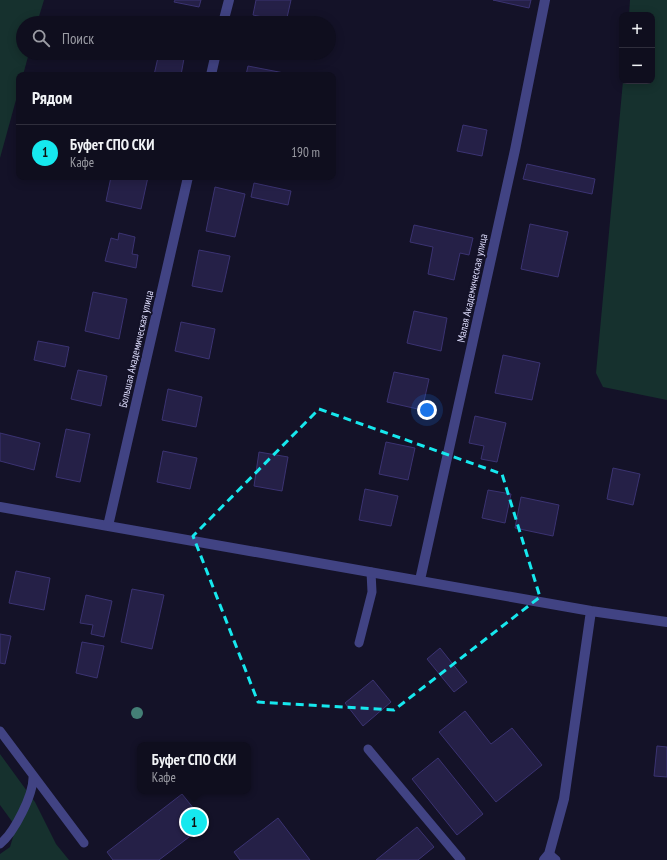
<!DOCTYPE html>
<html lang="ru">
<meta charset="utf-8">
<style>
body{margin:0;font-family:"PT Sans Narrow",sans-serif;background:#1d1c2b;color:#f1f3f6}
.controls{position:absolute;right:12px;top:12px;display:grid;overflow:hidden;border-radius:8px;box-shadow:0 2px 10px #0003}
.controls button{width:36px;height:36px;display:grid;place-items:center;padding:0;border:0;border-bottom:1px solid #2f2e3c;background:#0f0e1e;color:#f1f3f6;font:20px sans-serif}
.you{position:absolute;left:427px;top:410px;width:14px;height:14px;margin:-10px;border:3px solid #fff;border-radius:50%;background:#1a73e8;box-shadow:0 0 0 6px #1a73e833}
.badge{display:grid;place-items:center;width:26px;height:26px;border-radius:50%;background:#16e8ee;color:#111;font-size:13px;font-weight:700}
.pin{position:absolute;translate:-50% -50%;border:2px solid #fff;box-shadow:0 1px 4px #0006}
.popup{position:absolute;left:137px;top:742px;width:114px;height:52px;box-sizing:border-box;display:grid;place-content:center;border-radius:8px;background:#0f0e1e;filter:drop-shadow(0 1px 3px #0005);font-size:13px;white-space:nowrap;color:#9b9ca4}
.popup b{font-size:15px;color:#f1f3f6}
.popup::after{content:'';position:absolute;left:50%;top:100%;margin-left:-8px;border:8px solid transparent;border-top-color:#0f0e1e}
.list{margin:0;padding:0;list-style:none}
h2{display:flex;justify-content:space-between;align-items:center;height:52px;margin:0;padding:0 16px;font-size:17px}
h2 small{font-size:13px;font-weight:400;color:#9b9ca4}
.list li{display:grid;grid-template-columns:26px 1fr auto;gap:12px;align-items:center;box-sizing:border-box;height:56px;padding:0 16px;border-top:1px solid #2f2e3c}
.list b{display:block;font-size:15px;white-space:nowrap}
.list p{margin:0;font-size:13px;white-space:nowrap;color:#9b9ca4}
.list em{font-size:13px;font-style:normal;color:#9b9ca4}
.icon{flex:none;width:22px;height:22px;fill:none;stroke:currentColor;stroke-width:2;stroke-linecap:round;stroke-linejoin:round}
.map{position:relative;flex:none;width:667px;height:860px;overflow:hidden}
.search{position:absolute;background:#0f0e1e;box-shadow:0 2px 10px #0003;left:16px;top:16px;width:320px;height:44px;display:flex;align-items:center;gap:10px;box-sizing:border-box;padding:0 14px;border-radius:22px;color:#9b9ca4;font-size:15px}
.panel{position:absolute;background:#0f0e1e;box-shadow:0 2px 10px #0003;left:16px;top:72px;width:320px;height:108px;border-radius:8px}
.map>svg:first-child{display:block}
</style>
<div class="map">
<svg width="667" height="860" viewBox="0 0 667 860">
<rect width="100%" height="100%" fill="#141228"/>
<path fill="#16312e" d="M0,0H44L37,23H23V53H29L23,75H19V89L0,158Z
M630,0H667V400L603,387L596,373L623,81H652V15H629Z
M0,754L35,802L56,844L69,860H0V854L10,847L16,827L0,805Z"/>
<path fill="#252047" stroke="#3b3372" d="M175,0H201L199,7L174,2Z
M256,0H291L286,22L253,15Z
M493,0H531L529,8Z
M159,53H185L181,75H154Z
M248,66L284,73L283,75H246Z
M463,125L487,130L482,156L457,151Z
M527,164L595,179L592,194L523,179Z
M111,177H148L141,209L106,201Z
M254,183L291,191L288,205L251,197Z
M215,187L245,194L235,237L206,231Z
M530,224L568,232L558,277L521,269Z
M414,225L473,238L469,255L460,253L454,280L428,274L433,247L410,242Z
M119,233L135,237L132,254L138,255L136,268L105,261L111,238L118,240Z
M199,250L230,256L222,292L192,286Z
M93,292L127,299L119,339L85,331Z
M414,311L447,318L441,351L407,343Z
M181,322L215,329L209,359L175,351Z
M38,341L69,347L65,367L34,360Z
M503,355L540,363L532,400L495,393Z
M78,370L107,376L101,406L71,399Z
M394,372L429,379L422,410L387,402Z
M168,389L202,397L196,427L162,420Z
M475,416L506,423L497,462L481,459L484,446L469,443Z
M66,429L90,434L80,482L56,477Z
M0,433L40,443L34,470L0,461Z
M386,442L415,448L408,480L379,474Z
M163,451L197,458L190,489L157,482Z
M259,452L288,457L282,491L254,486Z
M613,468L640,474L633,505L607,499Z
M365,489L398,496L391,526L359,520Z
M488,490L511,494L505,523L482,518Z
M521,497L559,505L553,536L515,528Z
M16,571L50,578L44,610L9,603Z
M132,589L164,595L152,649L121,642Z
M86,595L112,601L104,637L91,634L93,625L80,623Z
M0,634L11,636L5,664L0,663Z
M82,642L104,646L97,678L76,673Z
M440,648L467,682L454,692L427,659Z
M373,680L391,702L363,726L345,703Z
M465,711L491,744L512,728L542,765L496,802L439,732Z
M657,746L667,747V777L654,776Z
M438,758L483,814L457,835L412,779Z
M182,794L206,824L159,860H113L107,852Z
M278,818L310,860H240L234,852Z
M417,827L434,847L418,860H376Z"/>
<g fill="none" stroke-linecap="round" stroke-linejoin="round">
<path stroke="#414383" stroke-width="9" d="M359,643L372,592L371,572
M0,731L84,843
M368,749L461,860
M0,844C14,833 34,794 33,776
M549,854L556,860"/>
<path stroke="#414383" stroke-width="10" d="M223,23L229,0
M211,75L216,53
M0,507L591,611L667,622
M108,526L188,177
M420,580L515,150L545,0
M544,860L549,854L564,799L591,611"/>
</g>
<circle fill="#447f76" cx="137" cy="713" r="6"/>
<path fill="none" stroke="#16e8ee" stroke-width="3" stroke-dasharray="8 5" stroke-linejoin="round" d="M319,409L502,474L540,597L394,710L258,702L193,536Z"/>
<g text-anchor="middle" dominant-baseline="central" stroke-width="4" stroke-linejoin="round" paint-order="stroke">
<g font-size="11" fill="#dddcfc" stroke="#141228">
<text transform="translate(472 288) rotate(-78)">Малая Академическая улица</text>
<text transform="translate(136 349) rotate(-77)">Большая Академическая улица</text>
</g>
</g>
</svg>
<div class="controls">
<button>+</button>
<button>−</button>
</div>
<div class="you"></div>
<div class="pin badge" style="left:194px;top:822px">1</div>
<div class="popup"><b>Буфет СПО СКИ</b>Кафе</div>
<div class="search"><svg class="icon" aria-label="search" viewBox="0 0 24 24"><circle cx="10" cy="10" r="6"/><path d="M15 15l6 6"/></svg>Поиск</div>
<section class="panel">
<h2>Рядом<small></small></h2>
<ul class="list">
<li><span class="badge">1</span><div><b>Буфет СПО СКИ</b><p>Кафе</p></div><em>190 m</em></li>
</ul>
</section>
</div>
